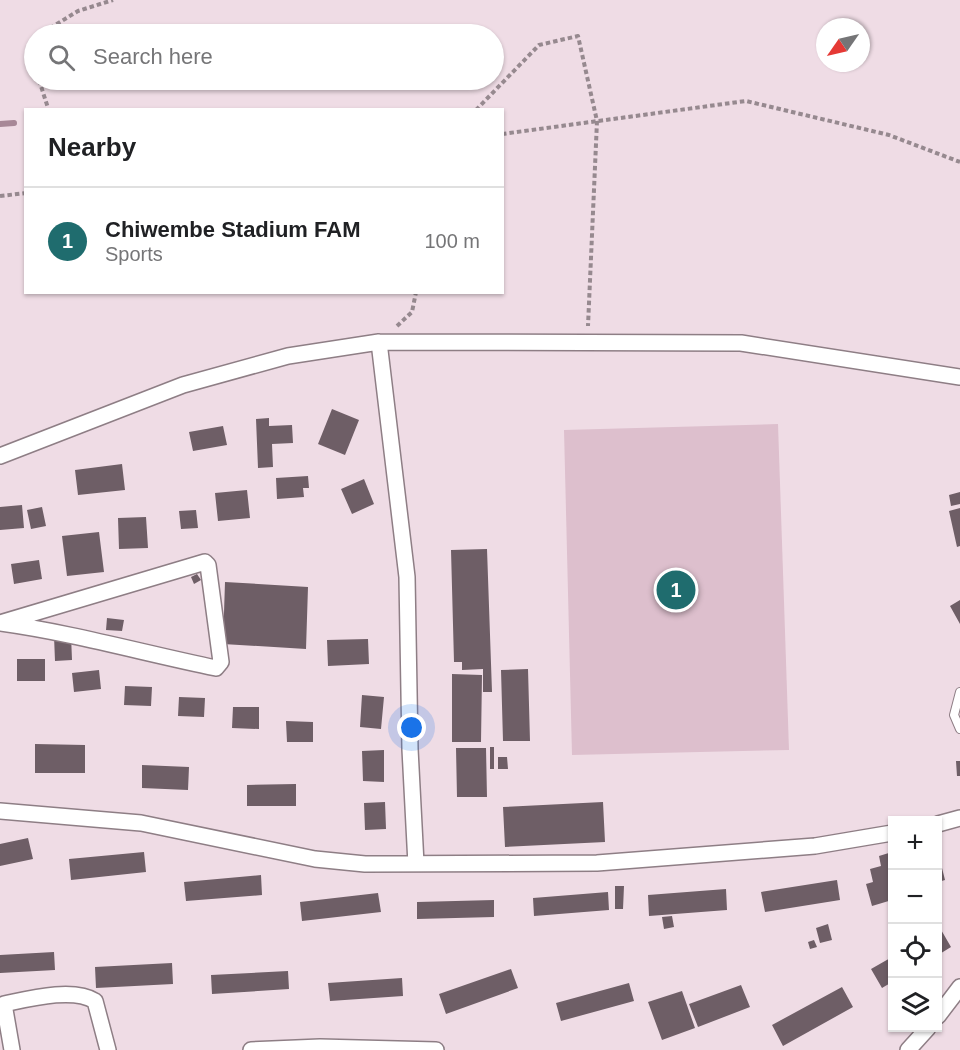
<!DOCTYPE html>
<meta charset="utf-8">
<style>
body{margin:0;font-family:Helvetica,sans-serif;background:#f2f2f2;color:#202124}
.controls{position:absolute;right:18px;bottom:18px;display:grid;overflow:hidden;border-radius:0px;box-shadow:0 2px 4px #0004}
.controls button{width:54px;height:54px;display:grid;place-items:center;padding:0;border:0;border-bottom:2px solid #e0e0e0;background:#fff;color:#202124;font:30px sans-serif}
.compass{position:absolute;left:816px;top:18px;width:54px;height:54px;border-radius:50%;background:#fff;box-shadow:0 2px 4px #0004;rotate:236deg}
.you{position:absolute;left:412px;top:728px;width:21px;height:21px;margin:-15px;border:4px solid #fff;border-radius:50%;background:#1a73e8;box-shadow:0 0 0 9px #1a73e833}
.badge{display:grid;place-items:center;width:39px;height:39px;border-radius:50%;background:#1f6c6e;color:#fff;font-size:20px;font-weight:700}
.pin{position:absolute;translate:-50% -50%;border:3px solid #fff;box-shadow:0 2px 6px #0006}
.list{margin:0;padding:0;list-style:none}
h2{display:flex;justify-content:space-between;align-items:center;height:78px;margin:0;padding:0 24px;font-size:26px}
h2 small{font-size:20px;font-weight:400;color:#757577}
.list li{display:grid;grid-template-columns:39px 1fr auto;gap:18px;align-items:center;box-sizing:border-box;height:108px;padding:0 24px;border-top:2px solid #e0e0e0}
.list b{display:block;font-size:22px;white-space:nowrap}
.list p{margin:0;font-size:20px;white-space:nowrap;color:#757577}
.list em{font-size:20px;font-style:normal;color:#757577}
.icon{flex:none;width:33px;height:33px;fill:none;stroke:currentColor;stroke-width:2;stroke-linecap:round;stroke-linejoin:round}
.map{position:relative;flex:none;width:960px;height:1050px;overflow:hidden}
.search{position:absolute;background:#fff;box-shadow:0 2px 4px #0004;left:24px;top:24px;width:480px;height:66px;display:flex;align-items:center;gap:15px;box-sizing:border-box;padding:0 21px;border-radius:33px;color:#757577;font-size:22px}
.panel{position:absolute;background:#fff;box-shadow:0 2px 4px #0004;left:24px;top:108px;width:480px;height:186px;border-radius:0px}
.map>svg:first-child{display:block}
</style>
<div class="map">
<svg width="960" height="1050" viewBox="0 0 960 1050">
<rect width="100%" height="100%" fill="#efdce5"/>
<path fill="#ddbfcd" d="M778,424L789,750L572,755L564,430Z"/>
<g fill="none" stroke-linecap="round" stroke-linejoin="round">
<path stroke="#a78897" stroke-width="6" d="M0,124L14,123"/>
</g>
<path fill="#6e5e66" d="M332,409L359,420L345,455L318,444Z
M269,418V426L292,425L293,443L272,444L273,467L258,468L256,419Z
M223,426L227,445L193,451L189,432Z
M122,464L125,490L78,495L75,470Z
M308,476L309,488H303L304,497L277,499L276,478Z
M364,479L374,504L352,514L341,489Z
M247,490L250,518L218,521L215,493Z
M960,492V504L951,506L949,495Z
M22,505L24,528L0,530V507Z
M42,507L46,526L31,529L27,510Z
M960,508V546L957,547L949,511Z
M196,510L198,528L181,529L179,511Z
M146,517L148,548L119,549L118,518Z
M99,532L104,572L67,576L62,536Z
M487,549L492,692H483V669L462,670V662H454L451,550Z
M39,560L42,579L14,584L11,564Z
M197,574L201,580L194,584L191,577Z
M225,582L308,587L306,649L223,644Z
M960,600V624L950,606Z
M107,618L124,620L122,631L106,630Z
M71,635L72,660L55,661L54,636Z
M368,639L369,664L328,666L327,640Z
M17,659H45V681H17Z
M528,669L530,741H503L501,670Z
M99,670L101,689L74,692L72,673Z
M452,674L482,675L481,742H452Z
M125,686L152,687L151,706L124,705Z
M362,695L384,697L381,729L360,727Z
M179,697L205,698L204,717L178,716Z
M233,707H259V729L232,728Z
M286,721L313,722V742H287Z
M35,744L85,745V773H35Z
M490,747H494V769H490Z
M456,748H486L487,797H457Z
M384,750V782L363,781L362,751Z
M498,757H507L508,769H498Z
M956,761H960V776H957Z
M142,765L189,767L188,790L142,788Z
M296,784V806H247V785Z
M385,802L386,829L365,830L364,803Z
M603,802L605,842L505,847L503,807Z
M28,838L33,859L0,866V844Z
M144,852L146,872L71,880L69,859Z
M892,852V900L872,906L866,884L873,882L870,869L881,866L879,856Z
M941,864L945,880L938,882V865Z
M261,875L262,895L186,901L184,882Z
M837,880L840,900L765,912L761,892Z
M615,886H624L623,909H615Z
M726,889L727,910L649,916L648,895Z
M608,892L609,910L534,916L533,898Z
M378,893L381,912L302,921L300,902Z
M494,900V917L417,919V902Z
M672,916L674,927L664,929L662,917Z
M828,924L832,940L820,943L816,928Z
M940,928L951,947L938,955V930Z
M814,940L817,947L810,949L808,942Z
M54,952L55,970L0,973V955Z
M892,957V982L882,988L871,969Z
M172,963L173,984L96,988L95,967Z
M511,969L518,988L446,1014L439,994Z
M288,971L289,989L212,994L211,975Z
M402,978L403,996L330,1001L328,983Z
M629,983L634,1001L561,1021L556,1003Z
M741,985L750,1007L698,1027L689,1004Z
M842,987L853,1007L783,1046L772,1025Z
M682,991L695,1028L662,1040L648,1002Z"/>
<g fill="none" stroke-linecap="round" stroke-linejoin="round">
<defs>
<path id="service" d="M960,692L954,715L960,729"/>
<path id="minor" d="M379,342L407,577L410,749L416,864
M0,456L183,385L288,356L379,342L741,343L960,377
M205,562L208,565L221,662L216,668C143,653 73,633 0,623Z
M0,811L141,823L315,859L365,864L597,863L815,846L892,833
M938,824L960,818
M938,1016L960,987
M12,1050L4,1004C28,999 73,987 95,1001L108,1050
M251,1050L320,1047L436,1050
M908,1050L928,1028"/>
</defs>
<use href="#service" stroke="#8e7e85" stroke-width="10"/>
<use href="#minor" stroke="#8e7e85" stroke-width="18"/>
<path stroke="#96898f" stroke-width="4" stroke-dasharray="4.5 3" stroke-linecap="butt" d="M47,34V30L78,11L113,0
M39,80L48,108
M476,110L539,45L578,36L597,121L588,326
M502,134L746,101L889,135L960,162
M0,196L26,193
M397,326L412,312L416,292"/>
<use href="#service" stroke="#fff" stroke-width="8"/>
<use href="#minor" stroke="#fff" stroke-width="15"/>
</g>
</svg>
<div class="controls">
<button>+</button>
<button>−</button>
<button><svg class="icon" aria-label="locate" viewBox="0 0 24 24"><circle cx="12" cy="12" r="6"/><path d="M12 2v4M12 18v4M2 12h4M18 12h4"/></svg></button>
<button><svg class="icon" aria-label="layers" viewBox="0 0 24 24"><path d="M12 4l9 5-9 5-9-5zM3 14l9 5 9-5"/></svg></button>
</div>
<svg class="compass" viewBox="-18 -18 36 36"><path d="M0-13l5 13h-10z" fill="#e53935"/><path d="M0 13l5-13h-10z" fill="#757577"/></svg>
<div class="you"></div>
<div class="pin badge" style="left:676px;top:590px">1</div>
<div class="search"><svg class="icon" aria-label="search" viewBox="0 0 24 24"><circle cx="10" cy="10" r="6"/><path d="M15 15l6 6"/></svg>Search here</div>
<section class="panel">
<h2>Nearby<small></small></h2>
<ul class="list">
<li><span class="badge">1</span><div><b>Chiwembe Stadium FAM</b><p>Sports</p></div><em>100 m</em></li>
</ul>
</section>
</div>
